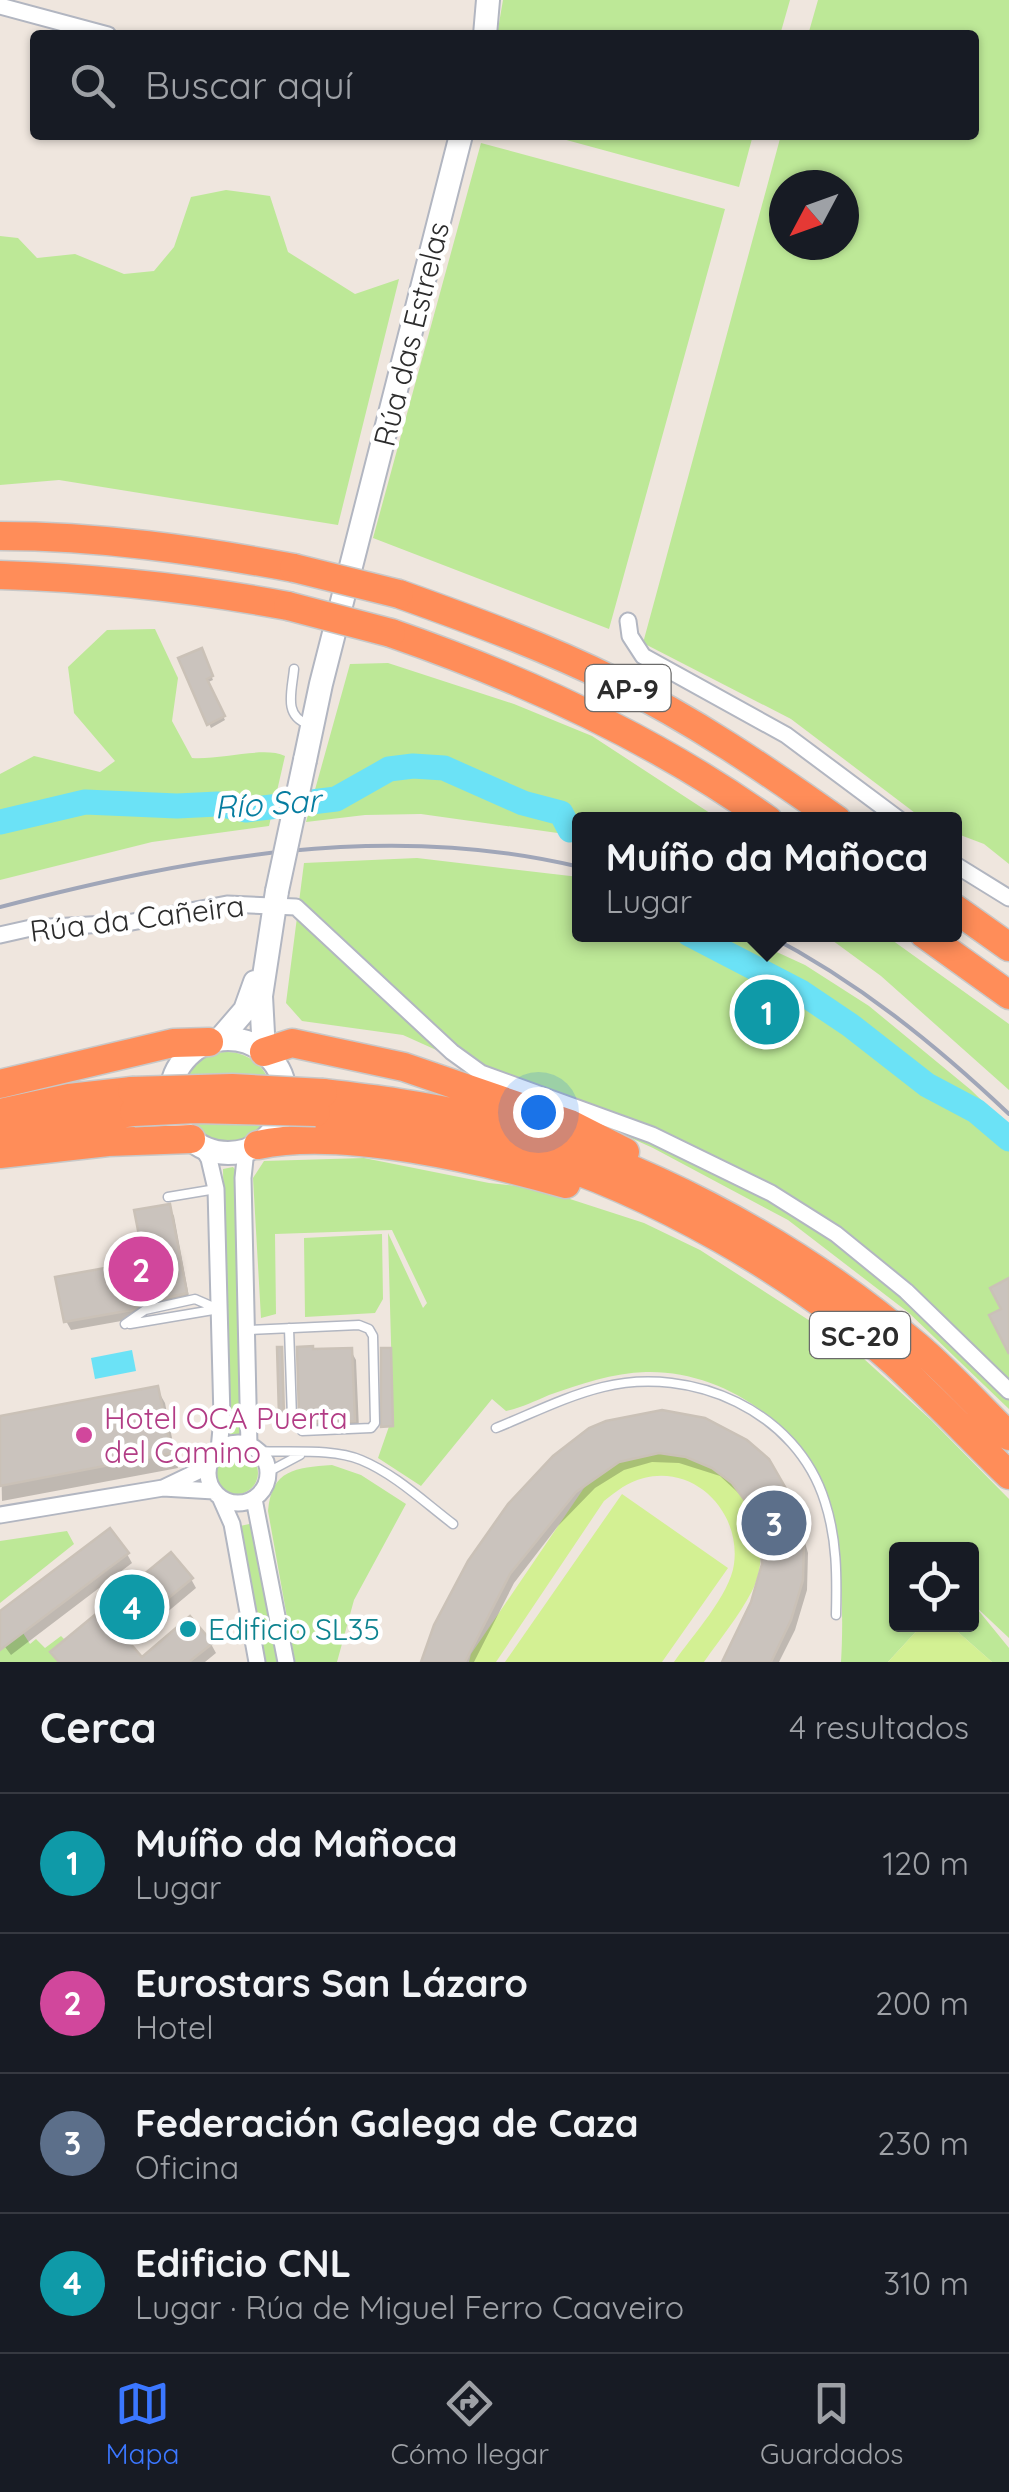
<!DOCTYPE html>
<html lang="es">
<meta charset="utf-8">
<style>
body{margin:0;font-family:Quicksand,sans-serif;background:#20242c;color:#f1f3f6}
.controls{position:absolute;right:30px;bottom:30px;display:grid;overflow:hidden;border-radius:10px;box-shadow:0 2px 8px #0004}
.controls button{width:90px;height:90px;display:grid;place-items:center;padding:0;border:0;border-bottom:2px solid #363941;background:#171b24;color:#f1f3f6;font:50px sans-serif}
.compass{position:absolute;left:769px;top:170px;width:90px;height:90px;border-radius:50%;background:#171b24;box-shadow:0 2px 8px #0004;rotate:229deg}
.you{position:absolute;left:538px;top:1112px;width:35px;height:35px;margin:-25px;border:8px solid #fff;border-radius:50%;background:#1a73e8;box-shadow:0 0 0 15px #1a73e833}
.badge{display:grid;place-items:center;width:65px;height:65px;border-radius:50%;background:#3b77ff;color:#fff;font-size:32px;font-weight:700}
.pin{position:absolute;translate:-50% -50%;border:5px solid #fff;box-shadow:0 2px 10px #0006}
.popup{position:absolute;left:572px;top:812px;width:390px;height:130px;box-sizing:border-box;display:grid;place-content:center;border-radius:10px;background:#171b24;filter:drop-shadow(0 2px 8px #0005);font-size:32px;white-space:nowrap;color:#9ea1a6}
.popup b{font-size:38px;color:#f1f3f6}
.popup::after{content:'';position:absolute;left:50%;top:100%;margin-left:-20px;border:20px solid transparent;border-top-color:#171b24}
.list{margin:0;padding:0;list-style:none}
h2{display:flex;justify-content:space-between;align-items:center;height:130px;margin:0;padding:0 40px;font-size:42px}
h2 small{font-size:32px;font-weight:400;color:#9ea1a6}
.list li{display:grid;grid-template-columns:65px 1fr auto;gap:30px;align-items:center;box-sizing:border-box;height:140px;padding:0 40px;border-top:2px solid #363941}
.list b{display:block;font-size:38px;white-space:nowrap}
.list p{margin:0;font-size:32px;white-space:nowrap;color:#9ea1a6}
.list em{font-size:32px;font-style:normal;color:#9ea1a6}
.icon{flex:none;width:55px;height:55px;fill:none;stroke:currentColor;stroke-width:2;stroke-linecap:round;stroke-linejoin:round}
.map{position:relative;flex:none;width:1009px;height:1662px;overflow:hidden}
.search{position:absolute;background:#171b24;box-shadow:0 2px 8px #0004;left:30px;right:30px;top:30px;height:110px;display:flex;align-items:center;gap:25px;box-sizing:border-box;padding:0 35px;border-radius:10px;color:#9ea1a6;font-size:38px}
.sheet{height:690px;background:#171b24}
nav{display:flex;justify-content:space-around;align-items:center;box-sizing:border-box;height:140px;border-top:2px solid #363941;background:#171b24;font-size:28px;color:#9ea1a6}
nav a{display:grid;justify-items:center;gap:5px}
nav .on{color:#3b77ff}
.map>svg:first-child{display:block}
</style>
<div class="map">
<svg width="1009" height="1662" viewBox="0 0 1009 1662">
<rect width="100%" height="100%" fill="#efe6de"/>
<path fill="#bde897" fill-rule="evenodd" d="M503,0H790L780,35H497Z
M818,0H1009V864L984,844L955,833L954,820L923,819L791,719L643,643L781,135H974V35H808ZM784,185H844V245H784Z
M548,135H753L739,187Z
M481,143L725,209L609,629L373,538Z
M226,190L270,196L288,252L355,294L399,279L338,525L59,480L0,485V236L18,238L37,258L75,254L124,274L154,271L174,247L191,197Z
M155,629L178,678L172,721L192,758C221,760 264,746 285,756L269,826L152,842L0,880V774L34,756L100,772L115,761L74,713L68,667L107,630Z
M388,663L514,704L592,736L719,819L580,820L579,836L421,814L365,815L306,822L350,664Z
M417,858L579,877L580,934L740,935L805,965L869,1006L971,1090L1009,1127V1409L909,1313L788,1220L653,1148L403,1035L302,1021L286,1003L304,863Z
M825,935H885L1009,1024V1090L881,976Z
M182 1097a45 45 0 1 1 90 0a45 45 0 1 1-90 0Z
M364,1158L489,1183L536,1188L644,1223L700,1250L852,1348L931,1420L1009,1499V1638L974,1605L1009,1648V1662H992L950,1625L972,1624V1550H896V1624L922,1625L888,1662H841C844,1614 842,1540 826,1495C800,1423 722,1370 646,1372C613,1373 580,1384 549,1395C535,1401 521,1408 506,1411L492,1399L421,1486L378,1458L393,1415L388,1233L423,1308L427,1303L392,1230L275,1234L276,1314L261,1318L253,1178L264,1161Z
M233,1167L237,1172L242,1434L228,1436L223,1169Z
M382,1234L383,1299L375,1313L305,1317L304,1238Z
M216 1473a21 21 0 1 1 42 0a21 21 0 1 1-42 0Z
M332,1465L361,1475L406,1504L354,1600L337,1662H295L268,1511C272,1469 295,1468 332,1465Z
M254,1523L279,1662H264L240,1526Z
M67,1531L74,1544L0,1603V1541Z
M23,1633L30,1644L36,1639L45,1648L61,1636L65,1640L59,1662H0V1642L5,1647Z"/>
<path fill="#d3f093" d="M671,1451C681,1454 692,1455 701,1459C748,1480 776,1544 752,1591C739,1616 720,1639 704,1662H674C692,1636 730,1595 734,1564C741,1513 696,1465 644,1478C627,1482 617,1491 604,1501L496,1662H469L471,1654L586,1485C613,1461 635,1453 671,1451Z
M622,1494L728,1568L662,1662H505Z
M922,1625H950L992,1662H888Z"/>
<path fill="#6be2f6" d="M132,1350L136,1371L95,1379L91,1358Z"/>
<path fill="#0003" d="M201,651L213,680L206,683L225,720L211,728L181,659Z
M169,1207L174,1216L190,1302L149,1311L138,1318L71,1330L66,1321L147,1263Z
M351,1351L356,1360L359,1429L316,1430L302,1414Z
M157,1389L165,1403L178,1468L2,1501L0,1419Z
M624,1418L793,1502L808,1553L807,1590L795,1630L779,1662H724L754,1603L765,1565L761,1530L748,1502L720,1476L679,1463L652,1462L624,1470L595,1488L558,1526L514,1583L474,1662H423Z
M127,1554L132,1563L11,1655L0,1640V1614Z
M191,1579L196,1588L128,1645L141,1661L211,1644L216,1653L205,1662H60Z"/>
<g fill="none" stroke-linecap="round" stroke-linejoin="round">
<path stroke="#6be2f6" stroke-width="25" d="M0,822L85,802L177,806L218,804L246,810L336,799L389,769L413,766L444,768L523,803L561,813L570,830
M689,934L801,992L850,1025L927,1085L976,1111L1009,1139"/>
</g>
<path fill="#cac3bd" stroke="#cac1b7" stroke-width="2.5" d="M202,648L213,676L207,679L225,716L207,725L178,658Z
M764,999L778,1004L770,1026L756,1020Z
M170,1204L187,1293L143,1303L132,1310L64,1322L55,1277L144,1261L134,1210Z
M1009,1278V1354L989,1315L1001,1309L990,1288Z
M313,1346V1349L352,1348L355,1421L308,1422V1414H299L297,1347Z
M277,1347H282L284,1415H279Z
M381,1348H391L393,1426L381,1427Z
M158,1386L172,1453L0,1486V1416Z
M662,1410L705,1418L747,1440L769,1459L796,1506L804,1541L803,1580L791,1620L771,1662H722L751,1602L762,1564L759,1530L749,1506L732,1483L712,1468L686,1457L659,1453L619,1462L576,1492L510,1574L465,1662H421L434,1625L468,1561L508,1504L553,1456L589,1428L606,1421Z
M110,1528L129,1553L0,1650V1611Z
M171,1552L193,1578L123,1635L142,1657L190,1616L213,1643L189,1662H59L50,1652Z"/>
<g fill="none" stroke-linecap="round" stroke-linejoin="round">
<defs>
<path id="lane" d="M294,669C292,691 283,716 308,724
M168,1197L216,1189
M125,1324L145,1310L195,1299L218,1309
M130,1324L219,1309
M248,1330L359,1325L369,1329L373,1336L375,1423L371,1428L302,1431L292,1418L289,1328
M496,1428C531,1414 566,1396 603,1387C692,1365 797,1411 825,1502C837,1539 837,1576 836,1615
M258,1451C290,1453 331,1448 361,1460C395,1474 424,1502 453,1524
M268,1472L300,1455"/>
<path id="street" d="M0,6L108,35
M628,621L630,636L643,656L786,735L900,820
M954,864L1009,898
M0,935L31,928L127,923L227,904L296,907L452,1052L481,1073L652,1135L771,1193L836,1234L906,1291L1009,1391
M202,1147L209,1159L216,1189L222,1418L219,1450
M246,1150L243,1178L249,1446
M208 1473a30 30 0 1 1 60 0a30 30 0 1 1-60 0Z
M163,1488L209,1466
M220,1497L232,1524L257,1662
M254,1499L286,1662
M0,1515L163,1488L214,1491"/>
<path id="secondary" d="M485,35L488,0
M305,760L321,684L461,135
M220,1039L245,1010L255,982
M171 1096a57 57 0 1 1 114 0a57 57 0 1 1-114 0Z
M264,1052L261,996L277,891"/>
<path id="highway" d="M0,536C99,536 197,550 294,568
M0,575C98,578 192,588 288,606
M399,594C472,620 545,647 614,681C693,720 765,769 837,820
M391,633C524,679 653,738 768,820
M954,908L1009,947
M924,934L1009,995
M264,1052L292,1043L404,1067L570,1124L625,1152
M0,1084L173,1043L209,1042
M323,1093C374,1099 424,1105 473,1117C635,1156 790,1238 917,1346C949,1373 978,1406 1009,1436
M316,1112C387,1121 457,1132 525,1153C652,1191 797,1274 895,1363C934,1399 971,1438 1009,1475
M0,1113L69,1098L132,1091
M0,1132L134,1112
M258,1145C343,1127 482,1160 566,1184
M0,1154L108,1142L191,1139"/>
</defs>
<use href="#lane" stroke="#b2b6c1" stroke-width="11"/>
<use href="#street" stroke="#b2b6c1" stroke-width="19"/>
<use href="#secondary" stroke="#b2b6c1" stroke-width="26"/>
<use href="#highway" stroke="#c8c8c8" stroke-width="31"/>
<use href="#lane" stroke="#fff" stroke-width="8"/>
<use href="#street" stroke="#fff" stroke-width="15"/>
<use href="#secondary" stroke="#fff" stroke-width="22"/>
<use href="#highway" stroke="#ff8d59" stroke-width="28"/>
<path stroke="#a0a6b8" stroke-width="4" d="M0,907C190,858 385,820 580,867
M766,934C857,981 935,1044 1009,1114"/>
<defs>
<path id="secondary-bridge" d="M277,891L305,760"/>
<path id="highway-bridge" d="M294,568L399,594
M288,606L391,633
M132,1091L232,1088L323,1093
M134,1112L195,1109L316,1112"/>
</defs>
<use href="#secondary-bridge" stroke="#b2b6c1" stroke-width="26" stroke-linecap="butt"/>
<use href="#highway-bridge" stroke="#c8c8c8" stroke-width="31" stroke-linecap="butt"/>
<use href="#secondary-bridge" stroke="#fff" stroke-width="22"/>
<use href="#highway-bridge" stroke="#ff8d59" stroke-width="28"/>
</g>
<circle fill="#d1479c" stroke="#fff" stroke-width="4" cx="84" cy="1435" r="10"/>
<circle fill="#0f9aa8" stroke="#fff" stroke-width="4" cx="188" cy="1629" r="10"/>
<g text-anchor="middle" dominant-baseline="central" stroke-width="9" stroke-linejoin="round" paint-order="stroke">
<g fill="#fff" stroke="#6b6b6b" stroke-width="2.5">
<rect x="585.5" y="665" width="85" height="46" rx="8"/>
<rect x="810" y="1312" width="100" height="46" rx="8"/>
</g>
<g font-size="28" font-weight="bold" fill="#2c2c2c">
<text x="628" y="688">AP-9</text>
<text x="860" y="1335">SC-20</text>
</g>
<g font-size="30" fill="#2c2c2c" stroke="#fff">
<text transform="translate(411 334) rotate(-76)">Rúa das Estrelas</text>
<text transform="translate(137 918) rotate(-7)">Rúa da Cañeira</text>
</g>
<g font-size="30" fill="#b23c85" stroke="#fff" text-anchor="start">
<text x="104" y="1418">Hotel OCA Puerta<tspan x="104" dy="34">del Camino</tspan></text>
</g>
<g font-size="30" fill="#0d838f" stroke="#fff" text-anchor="start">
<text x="208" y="1629">Edificio SL35</text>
</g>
<g font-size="32" font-style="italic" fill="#067da0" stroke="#fff">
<text transform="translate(267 803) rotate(-4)">Río Sar</text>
</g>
</g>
</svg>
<div class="controls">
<button><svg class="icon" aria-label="locate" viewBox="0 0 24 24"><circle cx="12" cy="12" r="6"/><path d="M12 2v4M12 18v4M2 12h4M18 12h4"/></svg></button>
</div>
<svg class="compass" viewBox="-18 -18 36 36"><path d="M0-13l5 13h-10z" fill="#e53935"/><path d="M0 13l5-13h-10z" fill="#9ea1a6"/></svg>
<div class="you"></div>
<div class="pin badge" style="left:767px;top:1012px;background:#0f9aa8">1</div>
<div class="popup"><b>Muíño da Mañoca</b>Lugar</div>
<div class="pin badge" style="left:141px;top:1269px;background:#d1479c">2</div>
<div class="pin badge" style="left:774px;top:1523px;background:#5c6f8a">3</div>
<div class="pin badge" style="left:132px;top:1607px;background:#0f9aa8">4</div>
<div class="search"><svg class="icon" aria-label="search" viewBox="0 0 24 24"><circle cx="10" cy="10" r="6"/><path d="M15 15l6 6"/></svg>Buscar aquí</div>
</div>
<section class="sheet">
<h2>Cerca<small>4 resultados</small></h2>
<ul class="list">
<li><span class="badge" style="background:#0f9aa8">1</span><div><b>Muíño da Mañoca</b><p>Lugar</p></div><em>120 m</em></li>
<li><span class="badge" style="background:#d1479c">2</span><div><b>Eurostars San Lázaro</b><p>Hotel</p></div><em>200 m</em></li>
<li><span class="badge" style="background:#5c6f8a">3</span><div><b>Federación Galega de Caza</b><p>Oficina</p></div><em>230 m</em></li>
<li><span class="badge" style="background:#0f9aa8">4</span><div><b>Edificio CNL</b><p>Lugar · Rúa de Miguel Ferro Caaveiro</p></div><em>310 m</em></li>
</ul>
</section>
<nav>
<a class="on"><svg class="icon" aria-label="map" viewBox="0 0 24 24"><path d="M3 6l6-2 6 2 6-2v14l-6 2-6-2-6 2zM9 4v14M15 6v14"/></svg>Mapa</a>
<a><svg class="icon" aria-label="directions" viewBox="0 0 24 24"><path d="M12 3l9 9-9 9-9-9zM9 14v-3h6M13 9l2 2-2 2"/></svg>Cómo llegar</a>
<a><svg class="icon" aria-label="saved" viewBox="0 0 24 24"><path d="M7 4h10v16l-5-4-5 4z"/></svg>Guardados</a>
</nav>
